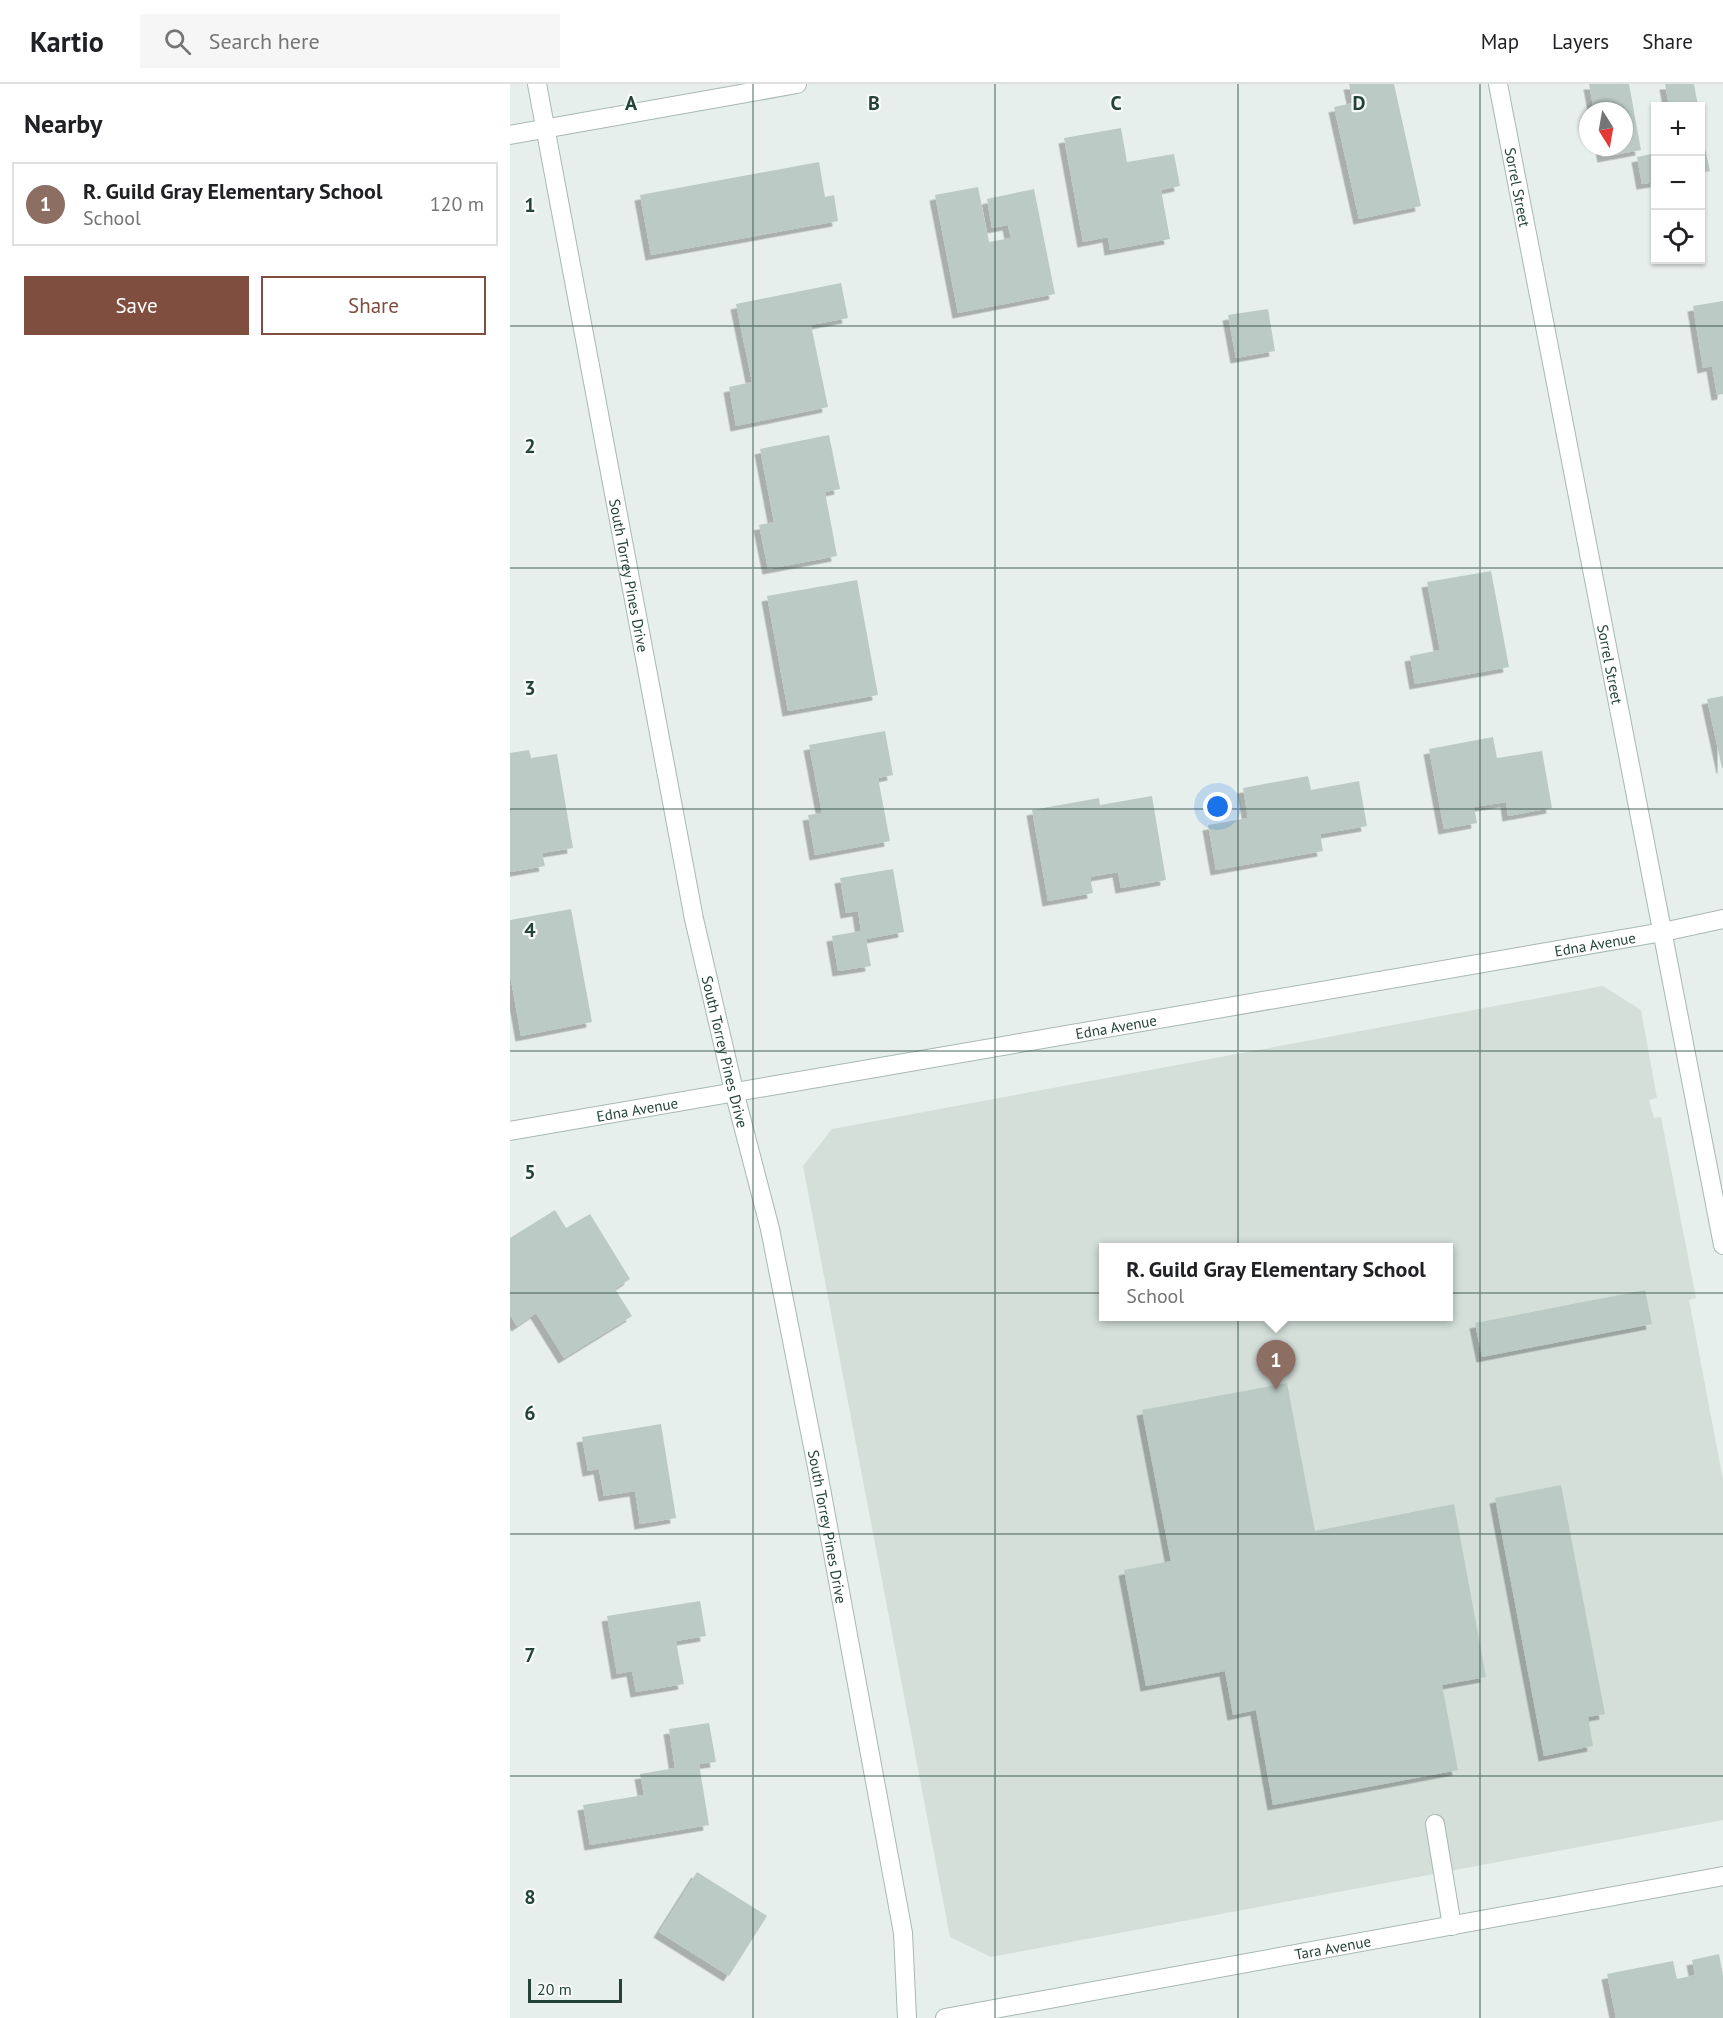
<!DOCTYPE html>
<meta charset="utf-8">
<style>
body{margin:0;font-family:"PT Sans",sans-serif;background:#f6f6f6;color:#202124}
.controls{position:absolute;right:18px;top:18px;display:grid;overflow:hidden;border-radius:0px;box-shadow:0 2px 4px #0004}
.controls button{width:54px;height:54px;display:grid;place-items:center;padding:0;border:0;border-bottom:2px solid #e0e0e0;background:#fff;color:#202124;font:30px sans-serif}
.compass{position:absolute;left:1069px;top:18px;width:54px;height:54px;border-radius:50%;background:#fff;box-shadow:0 2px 4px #0004;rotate:169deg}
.scale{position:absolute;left:18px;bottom:15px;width:94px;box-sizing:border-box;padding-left:6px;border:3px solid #24423a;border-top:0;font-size:16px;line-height:21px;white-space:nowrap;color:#24423a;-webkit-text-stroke:4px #f7fbf9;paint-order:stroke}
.you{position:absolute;left:708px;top:723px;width:21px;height:21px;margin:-15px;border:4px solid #fff;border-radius:50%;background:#1a73e8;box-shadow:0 0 0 9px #1a73e833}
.badge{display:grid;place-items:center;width:39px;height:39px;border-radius:50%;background:#7f4e3f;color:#fff;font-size:20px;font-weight:700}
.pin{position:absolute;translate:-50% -50px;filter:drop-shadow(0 2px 3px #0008)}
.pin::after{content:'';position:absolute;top:32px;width:21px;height:18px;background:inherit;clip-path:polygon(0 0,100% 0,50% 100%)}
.popup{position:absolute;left:589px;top:1159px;width:354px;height:78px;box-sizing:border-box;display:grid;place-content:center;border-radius:0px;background:#fff;filter:drop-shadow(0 2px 4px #0005);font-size:20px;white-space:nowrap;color:#757577}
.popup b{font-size:22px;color:#202124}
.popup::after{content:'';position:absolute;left:50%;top:100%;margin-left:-12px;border:12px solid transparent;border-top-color:#fff}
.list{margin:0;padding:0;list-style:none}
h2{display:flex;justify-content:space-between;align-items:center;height:78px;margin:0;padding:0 24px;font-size:26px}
h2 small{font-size:20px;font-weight:400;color:#757577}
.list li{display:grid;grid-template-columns:39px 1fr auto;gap:18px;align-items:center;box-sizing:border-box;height:84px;margin:0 12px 12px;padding:0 12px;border:2px solid #e0e0e0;border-radius:0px}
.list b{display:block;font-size:22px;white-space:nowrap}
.list p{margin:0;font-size:20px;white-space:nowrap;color:#757577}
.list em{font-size:20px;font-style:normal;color:#757577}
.actions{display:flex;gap:12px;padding:18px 24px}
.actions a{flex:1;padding:14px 0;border:2px solid #7f4e3f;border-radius:0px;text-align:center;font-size:21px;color:#7f4e3f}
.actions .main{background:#7f4e3f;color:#fff}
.icon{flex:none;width:33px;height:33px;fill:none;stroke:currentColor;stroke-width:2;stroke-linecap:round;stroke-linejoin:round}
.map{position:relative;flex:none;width:1213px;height:1934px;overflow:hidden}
header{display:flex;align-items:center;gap:36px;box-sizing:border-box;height:84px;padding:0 30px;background:#fff;border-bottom:2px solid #e0e0e0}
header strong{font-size:28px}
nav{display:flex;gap:33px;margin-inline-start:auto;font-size:21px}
.search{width:420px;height:54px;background:#f6f6f6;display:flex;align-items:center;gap:15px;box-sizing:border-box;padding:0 21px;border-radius:0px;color:#757577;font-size:22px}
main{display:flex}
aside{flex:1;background:#fff}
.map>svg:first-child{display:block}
</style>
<header>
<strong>Kartio</strong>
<div class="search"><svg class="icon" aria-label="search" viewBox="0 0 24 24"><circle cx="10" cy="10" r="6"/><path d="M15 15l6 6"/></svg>Search here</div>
<nav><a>Map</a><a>Layers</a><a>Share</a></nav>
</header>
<main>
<aside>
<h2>Nearby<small></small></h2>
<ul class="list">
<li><span class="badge" style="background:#8d6e63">1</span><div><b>R. Guild Gray Elementary School</b><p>School</p></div><em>120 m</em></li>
</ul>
<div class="actions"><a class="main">Save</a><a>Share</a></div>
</aside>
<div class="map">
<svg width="1213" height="1934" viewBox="0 0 1213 1934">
<defs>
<filter id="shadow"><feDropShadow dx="-5.5" dy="5.5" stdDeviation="0" flood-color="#0004"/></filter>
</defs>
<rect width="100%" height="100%" fill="#e6efeb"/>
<path fill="#d4dfda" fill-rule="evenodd" d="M1093,902L1131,926L1147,1014L1139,1016L1144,1034L1151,1033L1186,1214L1179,1216L1213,1396V1736L481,1873L440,1853L293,1082L322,1045ZM594,1164H939V1232H594Z"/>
<path fill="#bbcac4" filter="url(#shadow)" d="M839,0H884L911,122L849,135L824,23L843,19Z
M1079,0H1119L1131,66L1093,73L1091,63H1114V27H1084Z
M1155,0H1184L1188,22H1159Z
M1190,42L1200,87L1190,89Z
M611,44L617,78L664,70L670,102L651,106L660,155L600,166L598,153L573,158L554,54Z
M1146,69V98L1132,100L1127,73Z
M309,78L315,113L324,111L328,137L141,171L130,111Z
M468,103L479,158L501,154L498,141L482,144L477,115L524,105L545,210L448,229L425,111Z
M331,199L338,234L301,241L318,323L226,342L219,303L242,298L226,220Z
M1213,217V310L1207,311L1202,282L1193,284L1183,222Z
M758,225L765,267L726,274L718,231Z
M319,351L330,405L315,408L327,472L258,485L249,441L264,438L250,365Z
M981,487L999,583L905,600L900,572L930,566L917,498Z
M347,496L368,611L278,627L257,512Z
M1213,612V684H1212L1197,615Z
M375,647L383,691L368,694L380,757L305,771L298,731L312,729L299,661Z
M983,653L987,674L1032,667L1042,724L998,732L996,718L964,723L967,739L934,745L919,665Z
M19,666L21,674L47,670L63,764L32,769L35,782L0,788V669Z
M798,692L801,706L849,697L857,742L810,750L813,767L706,786L698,741L738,734L733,704Z
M642,712L656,796L611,804L608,788L580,793L583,809L538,817L522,726L589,714L590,721Z
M383,785L394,848L356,855L361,882L328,887L322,852L351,847L348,827L336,829L330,794Z
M61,825L82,938L11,952L0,890V836Z
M45,1126L56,1144L80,1130L120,1195L105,1205L122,1232L54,1274L26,1229L7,1242L0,1231V1154Z
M1135,1206L1142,1240L972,1273L965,1239Z
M777,1299L805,1447L944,1420L976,1593L932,1601L948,1686L763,1721L746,1626L723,1631L715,1587L636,1602L614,1486L661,1477L632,1326Z
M151,1340L166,1434L130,1440L125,1407L94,1412L89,1385L78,1387L72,1353Z
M1051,1401L1095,1630L1078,1633L1083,1662L1034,1672L985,1414Z
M190,1517L196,1552L166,1557L174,1600L126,1608L122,1587L107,1590L97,1532Z
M199,1639L206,1678L189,1680L199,1741L80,1761L73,1721L134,1711L130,1690L165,1684L159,1645Z
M187,1788L257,1832L219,1892L149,1848Z
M1209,1870L1213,1892V1934H1106L1097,1890L1163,1877L1167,1895L1185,1891L1182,1876Z"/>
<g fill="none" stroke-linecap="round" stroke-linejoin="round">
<defs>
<g id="minor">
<path id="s1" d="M27,0L184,835L224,1007L260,1145L307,1383L393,1849L397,1934"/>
<path id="s2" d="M988,0L1213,1161"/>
<path d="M0,51L287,0"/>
<path id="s3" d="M0,1047L1153,848L1213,835"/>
<path d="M925,1740L942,1842"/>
<path id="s4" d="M435,1934L1213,1792"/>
</g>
</defs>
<use href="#minor" stroke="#a8b8b2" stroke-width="20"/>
<use href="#minor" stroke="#fff" stroke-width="18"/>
</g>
<path fill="none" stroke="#24423a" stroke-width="1.5" stroke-opacity="0.55" d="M243,0V1934M485,0V1934M728,0V1934M970,0V1934M0,242H1213M0,484H1213M0,725H1213M0,967H1213M0,1209H1213M0,1450H1213M0,1692H1213"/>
<g text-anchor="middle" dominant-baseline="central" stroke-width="4.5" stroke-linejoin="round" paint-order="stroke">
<g font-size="15" fill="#24423a" stroke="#f7fbf9">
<text stroke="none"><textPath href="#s2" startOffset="105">Sorrel Street</textPath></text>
<text stroke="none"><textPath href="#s1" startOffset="500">South Torrey Pines Drive</textPath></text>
<text stroke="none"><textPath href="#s2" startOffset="591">Sorrel Street</textPath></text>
<text stroke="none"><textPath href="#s3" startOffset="1101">Edna Avenue</textPath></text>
<text stroke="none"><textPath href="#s3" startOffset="615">Edna Avenue</textPath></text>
<text stroke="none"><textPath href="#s1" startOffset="986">South Torrey Pines Drive</textPath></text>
<text stroke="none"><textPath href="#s3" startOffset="129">Edna Avenue</textPath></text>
<text stroke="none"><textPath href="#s1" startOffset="1472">South Torrey Pines Drive</textPath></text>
<text stroke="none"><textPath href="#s4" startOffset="394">Tara Avenue</textPath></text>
</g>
</g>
<g font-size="20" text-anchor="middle" font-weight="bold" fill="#24423a" stroke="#f7fbf9" stroke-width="4.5" stroke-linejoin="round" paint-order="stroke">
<text x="121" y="26">A</text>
<text x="364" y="26">B</text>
<text x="606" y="26">C</text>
<text x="849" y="26">D</text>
<text x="20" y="128">1</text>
<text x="20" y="369">2</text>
<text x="20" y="611">3</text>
<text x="20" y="853">4</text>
<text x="20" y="1095">5</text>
<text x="20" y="1336">6</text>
<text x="20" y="1578">7</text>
<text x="20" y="1820">8</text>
</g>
</svg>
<div class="controls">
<button>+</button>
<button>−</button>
<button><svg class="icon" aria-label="locate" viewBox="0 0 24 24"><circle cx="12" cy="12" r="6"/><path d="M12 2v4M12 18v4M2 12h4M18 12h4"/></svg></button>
</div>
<svg class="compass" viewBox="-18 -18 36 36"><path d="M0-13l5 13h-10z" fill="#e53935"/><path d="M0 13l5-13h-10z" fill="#757577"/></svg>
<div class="scale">20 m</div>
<div class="you"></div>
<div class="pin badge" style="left:766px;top:1306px;background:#8d6e63">1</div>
<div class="popup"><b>R. Guild Gray Elementary School</b>School</div>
</div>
</main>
